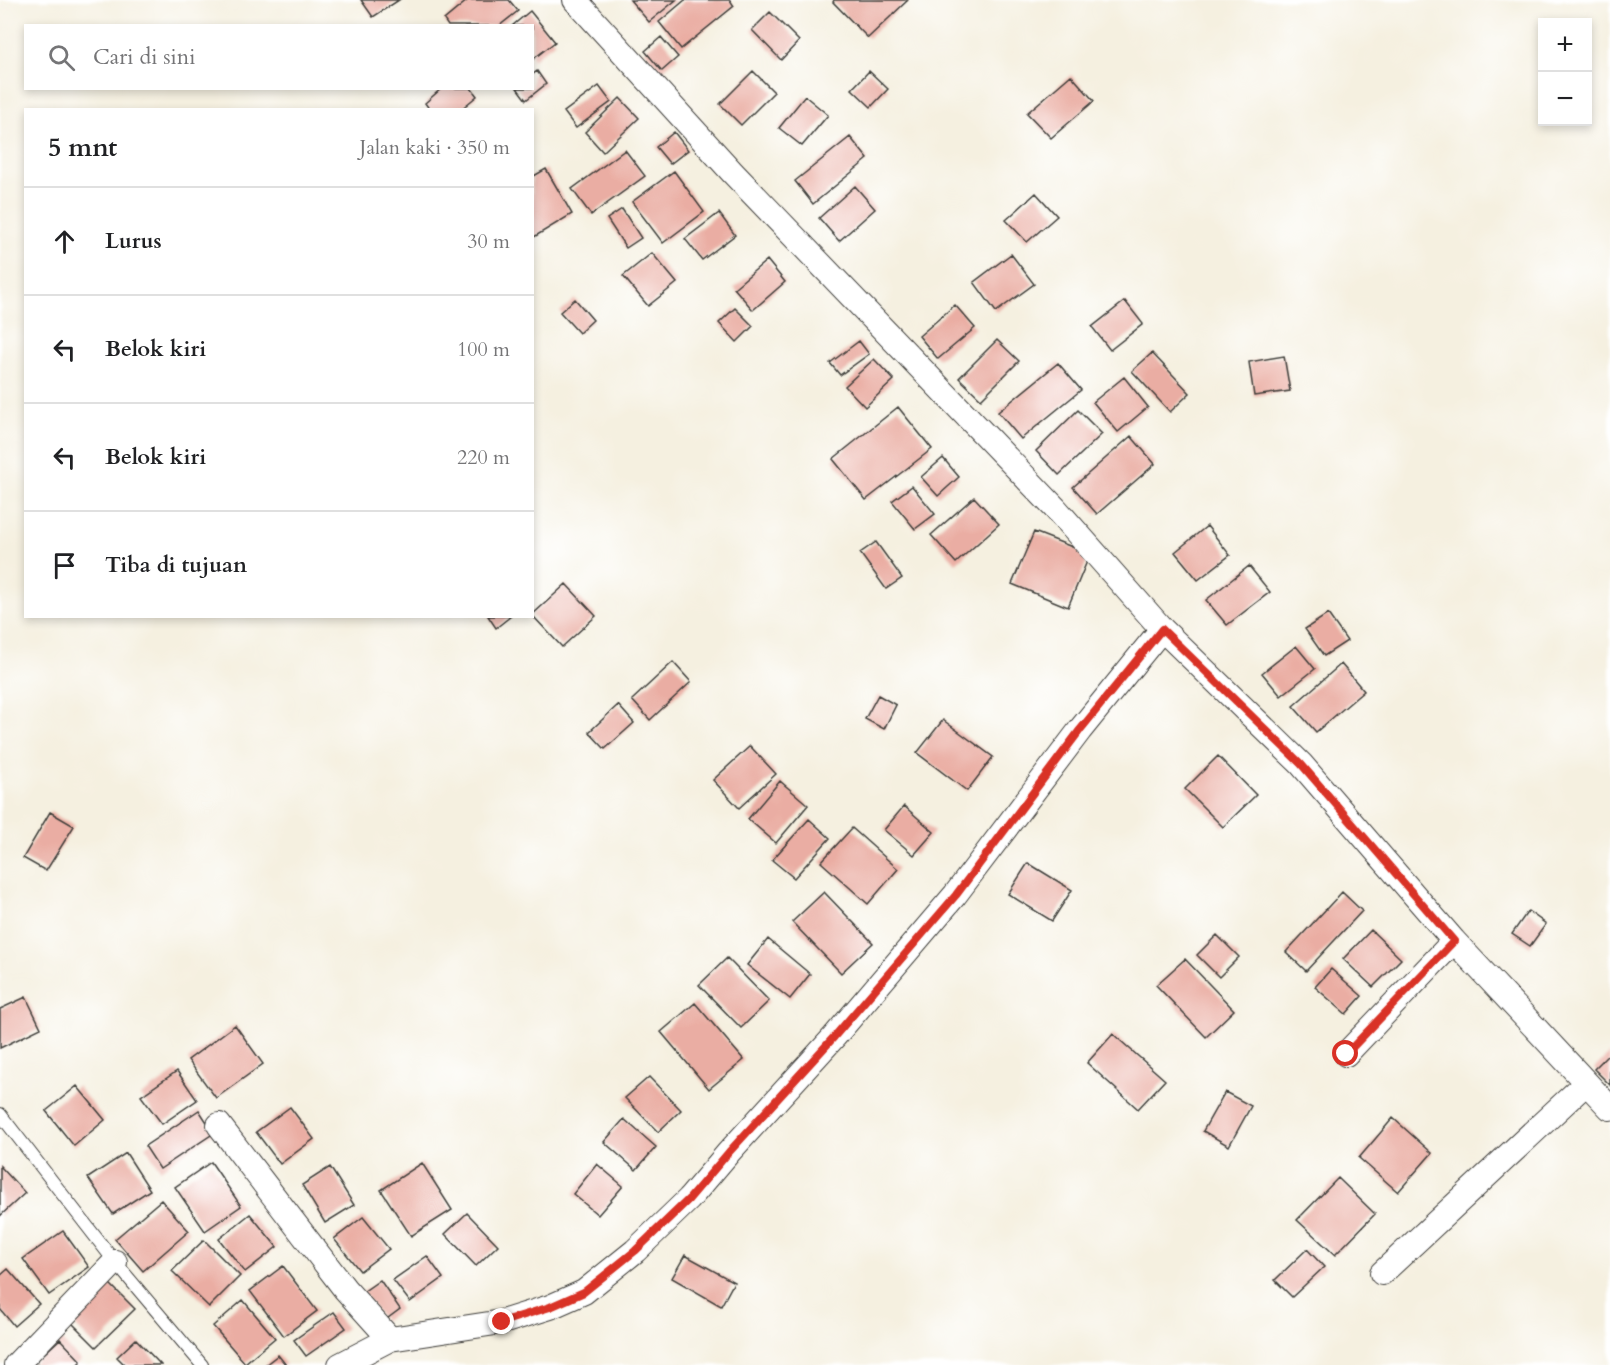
<!DOCTYPE html>
<html lang="id">
<meta charset="utf-8">
<style>
body{margin:0;font-family:Cardo,serif;background:#f6f6f6;color:#202124}
.controls{position:absolute;right:18px;top:18px;display:grid;overflow:hidden;border-radius:0px;box-shadow:0 3px 9px #0003}
.controls button{width:54px;height:54px;display:grid;place-items:center;padding:0;border:0;border-bottom:2px solid #e0e0e0;background:#fff;color:#202124;font:30px sans-serif}
.stop{position:absolute;width:18px;height:18px;margin:-14px;border:4px solid #d93025;border-radius:50%;background:#fff}
.stop.end{background:#d93025;border-color:#fff;box-shadow:0 2px 6px #0008}
.list{margin:0;padding:0;list-style:none}
h2{display:flex;justify-content:space-between;align-items:center;height:78px;margin:0;padding:0 24px;font-size:26px}
h2 small{font-size:20px;font-weight:400;color:#757577}
.list li{display:grid;grid-template-columns:39px 1fr auto;gap:18px;align-items:center;box-sizing:border-box;height:108px;padding:0 24px;border-top:2px solid #e0e0e0}
.list b{display:block;font-size:22px;white-space:nowrap}
.list em{font-size:20px;font-style:normal;color:#757577}
.icon{flex:none;width:33px;height:33px;fill:none;stroke:currentColor;stroke-width:2;stroke-linecap:round;stroke-linejoin:round}
.map{position:relative;flex:none;width:1610px;height:1365px;overflow:hidden}
.search{position:absolute;background:#fff;box-shadow:0 3px 9px #0003;left:24px;top:24px;width:510px;height:66px;display:flex;align-items:center;gap:15px;box-sizing:border-box;padding:0 21px;border-radius:0px;color:#757577;font-size:22px}
.panel{position:absolute;background:#fff;box-shadow:0 3px 9px #0003;left:24px;top:108px;width:510px;height:510px;border-radius:0px}
.map>svg:first-child{display:block}
</style>
<div class="map">
<svg width="1610" height="1365" viewBox="0 0 1610 1365">
<rect width="100%" height="100%" fill="#fff"/>
<filter id="ink" filterUnits="userSpaceOnUse"><feTurbulence type="fractalNoise" baseFrequency=".0167" numOctaves="2"/><feDisplacementMap in="SourceGraphic" scale="12" xChannelSelector="R" yChannelSelector="G"/><feConvolveMatrix kernelMatrix="1 2 1 2 8 2 1 2 1" color-interpolation-filters="sRGB"/></filter>
<filter id="wash" filterUnits="userSpaceOnUse"><feTurbulence type="fractalNoise" baseFrequency=".008" numOctaves="4" result="noise"/><feDisplacementMap in="SourceGraphic" scale="24" xChannelSelector="R" yChannelSelector="G"/><feGaussianBlur stdDeviation="1.35" result="paint"/><feColorMatrix in="noise" values="0 0 0 0 0 0 0 0 0 0 0 0 0 0 0 0 0 1.4 0 .05"/><feComposite in="paint" operator="in"/></filter>
<g filter="url(#wash)">
<rect width="100%" height="100%" fill="#f5f0e0"/>
<g id="blocks">
<path fill="#eaada3" d="M361,0H399L373,17Z
M468,0H509L518,11L499,26H448L444,20Z
M630,0H676L649,22Z
M685,0H730L734,6L681,49L659,22Z
M834,0H908L868,38L833,2Z
M530,11L555,42L532,60V26H512Z
M770,12L799,41L781,60L752,30Z
M661,37L678,57L662,71L645,51Z
M537,71L546,84L526,100L517,88H532V75Z
M753,71L774,92L741,125L720,104Z
M869,71L888,89L871,107L852,89Z
M1071,75L1094,101L1051,138L1027,113Z
M599,86L611,102L576,128L564,112Z
M442,88H471L477,96L460,110H430L425,103Z
M805,96L828,115L802,146L779,128Z
M620,98L639,118L603,152L585,132Z
M674,132L688,150L670,164L656,147Z
M850,137L868,159L813,204L795,181Z
M625,150L645,176L591,215L572,189Z
M546,169L572,214L534,237L532,234V177Z
M674,171L704,212L663,243L632,202Z
M855,186L875,209L839,241L819,218Z
M1036,193L1057,216L1027,242L1006,220Z
M622,209L641,238L626,248L607,219Z
M719,213L735,235L702,260L685,239Z
M652,253L677,283L648,306L623,276Z
M1011,254L1034,284L996,312L974,282Z
M767,260L785,282L753,310L734,288Z
M575,299L593,320L579,333L560,312Z
M1125,301L1143,324L1110,350L1092,327Z
M955,305L975,328L938,359L919,336Z
M735,308L753,326L737,342L719,323Z
M997,340L1019,361L981,399L959,378Z
M859,341L869,354L840,375L830,363Z
M1152,353L1190,393L1170,412L1132,371Z
M1284,356L1290,391L1254,396L1249,362Z
M874,359L894,380L865,407L845,386Z
M1058,363L1081,390L1021,439L998,412Z
M1124,377L1148,407L1118,432L1093,402Z
M898,407L932,449L866,500L833,459Z
M1078,410L1102,434L1059,475L1036,451Z
M1131,436L1155,464L1097,514L1073,487Z
M943,458L959,477L938,496L921,477Z
M912,486L935,514L915,529L892,501Z
M974,497L999,524L956,563L931,535Z
M1207,526L1230,555L1198,580L1175,552Z
M1034,532L1090,554L1068,607L1012,584Z
M876,542L902,578L886,589L860,553Z
M1249,566L1270,592L1227,625L1206,600Z
M566,584L596,616L562,647L532,615Z
M1328,614L1347,641L1324,656L1305,629Z
M488,616H511L496,628Z
M1296,646L1315,669L1281,696L1262,673Z
M673,662L691,682L650,720L632,700Z
M1341,664L1364,691L1316,732L1293,706Z
M878,695L896,705L884,729L865,719Z
M618,705L634,723L605,749L589,732Z
M943,720L993,757L967,791L917,753Z
M750,746L776,774L739,808L713,780Z
M1218,756L1256,795L1223,827L1185,789Z
M780,781L808,805L776,843L748,819Z
M904,806L934,832L914,855L884,830Z
M50,812L74,826L46,871L23,858Z
M809,819L830,838L794,878L772,860Z
M852,828L898,869L868,904L821,862Z
M1028,863L1072,890L1052,921L1008,894Z
M824,892L873,943L841,973L792,922Z
M1342,892L1362,911L1306,971L1286,952Z
M1528,911L1546,924L1530,946L1512,934Z
M1371,930L1401,959L1373,987L1343,959Z
M1217,935L1239,957L1219,977L1197,955Z
M768,939L810,974L790,999L747,965Z
M727,958L769,1001L741,1028L699,985Z
M1185,959L1234,1010L1206,1037L1156,985Z
M1331,969L1362,996L1346,1014L1315,987Z
M26,997L41,1028L0,1048V1009Z
M695,1003L744,1060L709,1089L661,1032Z
M235,1025L263,1064L216,1098L188,1060Z
M1113,1034L1165,1080L1138,1109L1087,1063Z
M1610,1053V1085L1594,1069Z
M177,1071L197,1100L162,1124L141,1096Z
M649,1077L681,1110L658,1132L625,1098Z
M77,1086L105,1120L74,1146L46,1111Z
M1225,1092L1251,1106L1229,1146L1203,1131Z
M290,1107L314,1139L280,1164L256,1132Z
M199,1110L214,1133L160,1169L145,1146Z
M1393,1118L1432,1153L1398,1192L1359,1158Z
M624,1119L656,1147L636,1170L604,1142Z
M126,1153L150,1190L113,1214L88,1178Z
M211,1162L241,1206L205,1231L175,1187Z
M422,1163L452,1210L411,1236L381,1190Z
M597,1164L623,1186L598,1215L573,1194Z
M0,1166L25,1193L0,1216Z
M330,1167L354,1205L325,1223L302,1185Z
M1338,1178L1375,1214L1335,1255L1297,1220Z
M161,1200L189,1231L143,1271L115,1239Z
M467,1213L498,1245L476,1266L445,1234Z
M250,1214L277,1247L245,1272L219,1239Z
M363,1217L389,1249L360,1271L334,1239Z
M63,1231L89,1267L49,1295L23,1259Z
M204,1240L240,1276L209,1307L172,1271Z
M1307,1249L1324,1267L1292,1297L1275,1280Z
M685,1255L734,1282L721,1306L672,1278Z
M427,1256L443,1278L410,1302L393,1280Z
M283,1266L317,1311L284,1336L250,1291Z
M8,1269L39,1304L14,1326L0,1309V1276Z
M380,1280L400,1309L384,1321L363,1292Z
M108,1282L135,1309L96,1347L69,1320Z
M243,1300L275,1338L245,1363L213,1326Z
M334,1312L346,1328L306,1356L294,1340Z
M60,1339L81,1361L77,1365H32Z
M136,1339L161,1365H125L117,1357Z
M278,1355L286,1365H265Z"/>
</g>
</g>
<g filter="url(#ink)">
<use href="#blocks" fill-opacity="0" stroke="#3d3c39" stroke-width="1.5"/>
<g fill="none" stroke-linecap="round" stroke-linejoin="round">
<defs>
<path id="lane" d="M0,1114L115,1262L202,1365"/>
<path id="street" d="M575,0L733,173L1055,508L1162,629L1301,764L1454,941L1610,1108
M1346,1054L1454,941
M219,1125L345,1289L390,1339
M1382,1273L1586,1083
M16,1365L115,1262
M340,1365L390,1339L502,1322L550,1307L584,1292L635,1251L689,1199L729,1152L834,1037L955,895L1080,730L1162,629"/>
</defs>
<use href="#lane" stroke="#3d3c39" stroke-width="14"/>
<use href="#street" stroke="#3d3c39" stroke-width="26"/>
<use href="#lane" stroke="#fff" stroke-width="12"/>
<use href="#street" stroke="#fff" stroke-width="24"/>
</g>
</g>
<g fill="none" stroke-linecap="round" stroke-linejoin="round" filter="url(#ink)">
<path stroke="#d93025" stroke-width="8" d="M502,1322L550,1307L584,1292L635,1251L689,1199L729,1152L834,1037L956,895L1080,730L1162,629L1301,764L1454,941L1346,1054"/>
</g>
</svg>
<div class="controls">
<button>+</button>
<button>−</button>
</div>
<div class="stop" style="left:1346px;top:1054px"></div>
<div class="stop end" style="left:502px;top:1322px"></div>
<div class="search"><svg class="icon" aria-label="search" viewBox="0 0 24 24"><circle cx="10" cy="10" r="6"/><path d="M15 15l6 6"/></svg>Cari di sini</div>
<section class="panel">
<h2>5 mnt<small>Jalan kaki · 350 m</small></h2>
<ul class="list">
<li><svg class="icon" aria-label="ahead" viewBox="0 0 24 24"><path d="M12 20V5M6 11l6-6 6 6"/></svg><div><b>Lurus</b></div><em>30 m</em></li>
<li><svg class="icon" aria-label="left" viewBox="0 0 24 24"><path d="M17 20v-9H6M10 6l-5 5 5 5"/></svg><div><b>Belok kiri</b></div><em>100 m</em></li>
<li><svg class="icon" aria-label="left" viewBox="0 0 24 24"><path d="M17 20v-9H6M10 6l-5 5 5 5"/></svg><div><b>Belok kiri</b></div><em>220 m</em></li>
<li><svg class="icon" aria-label="arrive" viewBox="0 0 24 24"><path d="M6 21V4h12l-3 4 3 4H6"/></svg><div><b>Tiba di tujuan</b></div></li>
</ul>
</section>
</div>
